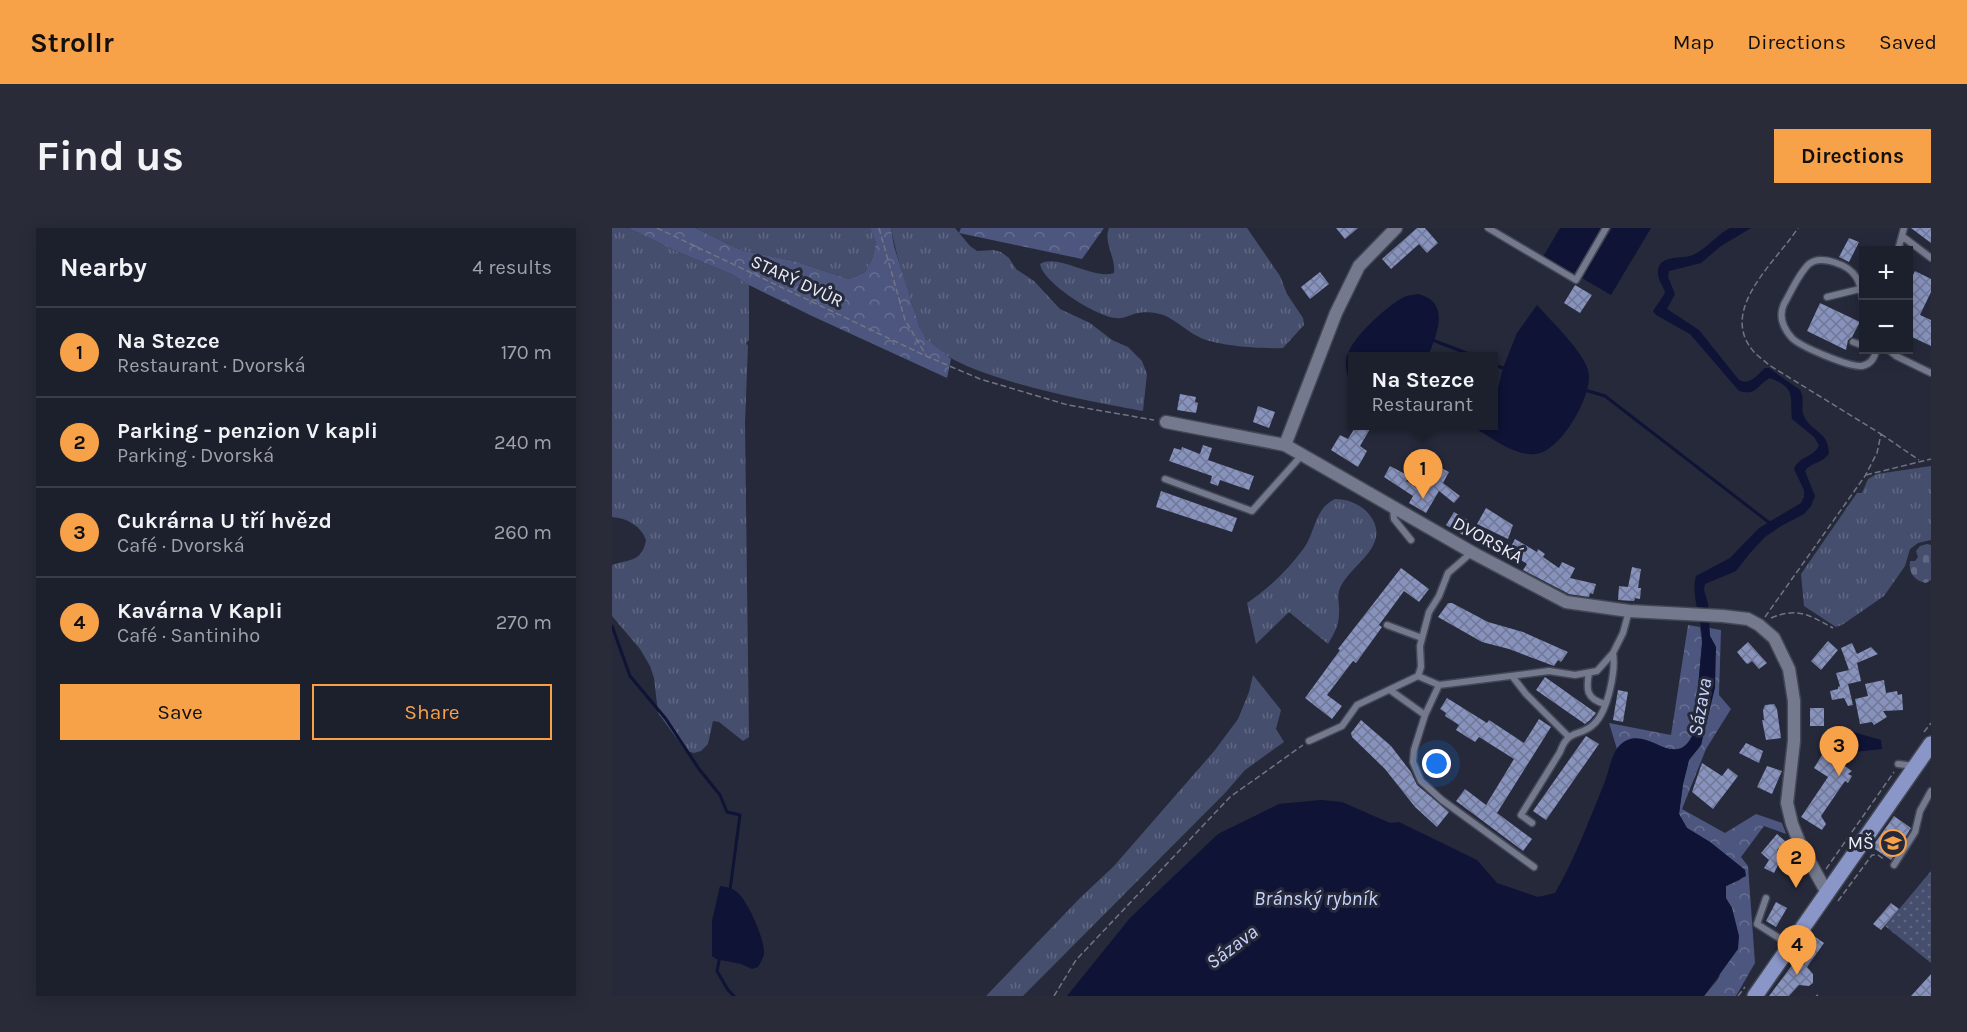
<!DOCTYPE html>
<meta charset="utf-8">
<style>
body{margin:0;font-family:Karla,sans-serif;background:#292c38;color:#f1f3f6}
.controls{position:absolute;right:18px;top:18px;display:grid;overflow:hidden;border-radius:0px;box-shadow:0 3px 15px #0003}
.controls button{width:54px;height:54px;display:grid;place-items:center;padding:0;border:0;border-bottom:2px solid #3a3d48;background:#1c1f2c;color:#f1f3f6;font:30px sans-serif}
.you{position:absolute;left:825px;top:536px;width:21px;height:21px;margin:-15px;border:4px solid #fff;border-radius:50%;background:#1a73e8;box-shadow:0 0 0 9px #1a73e833}
.badge{display:grid;place-items:center;width:39px;height:39px;border-radius:50%;background:#f7a149;color:#111;font-size:20px;font-weight:700}
.pin{position:absolute;translate:-50% -50px;filter:drop-shadow(0 2px 3px #0008)}
.pin::after{content:'';position:absolute;top:32px;width:21px;height:18px;background:inherit;clip-path:polygon(0 0,100% 0,50% 100%)}
.popup{position:absolute;left:736px;top:124px;width:150px;height:78px;box-sizing:border-box;display:grid;place-content:center;border-radius:0px;background:#1c1f2c;filter:drop-shadow(0 2px 4px #0005);font-size:20px;white-space:nowrap;color:#a0a2a9}
.popup b{font-size:22px;color:#f1f3f6}
.popup::after{content:'';position:absolute;left:50%;top:100%;margin-left:-12px;border:12px solid transparent;border-top-color:#1c1f2c}
.list{margin:0;padding:0;list-style:none}
h2{display:flex;justify-content:space-between;align-items:center;height:78px;margin:0;padding:0 24px;font-size:26px}
h2 small{font-size:20px;font-weight:400;color:#a0a2a9}
.list li{display:grid;grid-template-columns:39px 1fr auto;gap:18px;align-items:center;box-sizing:border-box;height:90px;padding:0 24px;border-top:2px solid #3a3d48}
.list b{display:block;font-size:22px;white-space:nowrap}
.list p{margin:0;font-size:20px;white-space:nowrap;color:#a0a2a9}
.list em{font-size:20px;font-style:normal;color:#a0a2a9}
.actions{display:flex;gap:12px;padding:18px 24px}
.actions a{flex:1;padding:14px 0;border:2px solid #f7a149;border-radius:0px;text-align:center;font-size:21px;color:#f7a149}
.actions .main{background:#f7a149;color:#111}
.map{position:relative;flex:none;width:1319px;height:768px;overflow:hidden;border-radius:0px}
header{display:flex;align-items:center;gap:36px;box-sizing:border-box;height:84px;padding:0 30px;background:#f7a149;color:#111}
header strong{font-size:28px}
nav{display:flex;gap:33px;margin-inline-start:auto;font-size:21px}
.intro{display:flex;align-items:center;justify-content:space-between;box-sizing:border-box;height:144px;padding:0 36px}
h1{margin:0;font-size:42px}
.button{padding:15px 27px;border-radius:0px;background:#f7a149;color:#111;font-size:21px;font-weight:700}
main{display:flex;gap:36px;padding:0 36px}
aside{flex:1;background:#1c1f2c;border-radius:0px;box-shadow:0 3px 15px #0003}
.map>svg:first-child{display:block}
</style>
<header>
<strong>Strollr</strong>
<nav><a>Map</a><a>Directions</a><a>Saved</a></nav>
</header>
<div class="intro"><h1>Find us</h1><a class="button">Directions</a></div>
<main>
<aside>
<h2>Nearby<small>4 results</small></h2>
<ul class="list">
<li><span class="badge">1</span><div><b>Na Stezce</b><p>Restaurant · Dvorská</p></div><em>170 m</em></li>
<li><span class="badge">2</span><div><b>Parking - penzion V kapli</b><p>Parking · Dvorská</p></div><em>240 m</em></li>
<li><span class="badge">3</span><div><b>Cukrárna U tří hvězd</b><p>Café · Dvorská</p></div><em>260 m</em></li>
<li><span class="badge">4</span><div><b>Kavárna V Kapli</b><p>Café · Santiniho</p></div><em>270 m</em></li>
</ul>
<div class="actions"><a class="main">Save</a><a>Share</a></div>
</aside>
<div class="map">
<svg width="1319" height="768" viewBox="0 0 1319 768">
<defs>
<pattern id="grass-tufts" width="24" height="20" patternUnits="userSpaceOnUse" patternTransform="scale(1.5)"><rect width="24" height="20" fill="#464e6d"/><path d="M3 7l-1-3M5 7V3M7 7l1-3M15 17l-1-3M17 17v-4M19 17l1-3" fill="none" stroke="#616883"/></pattern>
<pattern id="forest-crowns" width="20" height="18" patternUnits="userSpaceOnUse" patternTransform="scale(1.5)"><rect width="20" height="18" fill="#4d567e"/><path d="M2 6a3 3 0 1 1 6 0M12 15a3 3 0 1 1 6 0" fill="none" stroke="#676f91"/></pattern>
<pattern id="cemetery-stones" width="16" height="16" patternUnits="userSpaceOnUse" patternTransform="scale(1.5)"><rect width="16" height="16" fill="#464e6d"/><path d="M2 7V4a2 2 0 0 1 4 0v3zM10 15v-3a2 2 0 0 1 4 0v3z" fill="#616883"/></pattern>
<pattern id="park-dots" width="8" height="8" patternUnits="userSpaceOnUse" patternTransform="scale(1.5)"><rect width="8" height="8" fill="#464e6d"/><path d="M2 2h.1M6 6h.1" fill="none" stroke="#616883" stroke-width="1.8" stroke-linecap="round"/></pattern>
<pattern id="building-cross-hatch" width="8" height="8" patternUnits="userSpaceOnUse" patternTransform="scale(1.5)"><rect width="8" height="8" fill="#8792bd"/><path d="M0 0l8 8M0 8l8-8" fill="none" stroke="#707895"/></pattern>
</defs>
<rect width="100%" height="100%" fill="#25293a"/>
<path fill="url(#grass-tufts)" d="M0,0H16L66,24L119,46L137,57V112L134,115L136,118L133,195L137,509L131,513L107,494L101,493L96,516L89,523L82,525L74,523L46,485L42,450L38,438L28,421L0,388V337C16,331 30,335 34,312C29,298 15,290 0,289Z
M83,0H258L264,15L260,31L253,44L237,51L182,33L129,22Z
M279,0H343L358,18L365,23L382,22L389,24L397,30L404,41L422,53L448,81L478,95L500,112L516,119L530,133L535,146L531,183C484,174 338,149 313,109C306,99 303,86 300,75C291,50 284,25 279,0Z
M497,0H635L668,48L675,66L691,90L692,97L671,120C649,121 608,118 589,110C576,104 566,94 554,88C545,84 531,83 522,86C515,88 512,91 504,90C485,89 431,55 428,36C446,25 480,52 502,45C504,29 491,15 497,0Z
M1319,238V312L1306,315L1298,321L1293,338L1272,368L1230,397L1224,399L1192,378L1189,346L1245,265H1250L1256,251L1265,246Z
M723,271C735,271 748,276 756,285C784,318 734,338 727,363C725,370 728,379 727,386C727,397 722,406 716,416L677,384L644,416L635,375C656,361 676,342 692,320C704,303 702,281 723,271Z
M641,447L669,482L664,501L672,514L633,542L613,565L411,768H374L468,670L502,638L603,522L626,491L637,464Z"/>
<path fill="url(#forest-crowns)" d="M16,0H83L129,22L182,33L237,51L253,44L260,31L264,15L258,0H279L282,18L307,98L314,111L339,131L335,150L200,88L137,57L119,46L66,24Z
M349,0H492L470,31L347,5Z
M1076,397L1088,399L1090,415L1082,504C1080,509 1079,514 1075,517C1064,528 1029,515 1015,512L1005,521L997,495L1059,507Z
M1097,400L1109,402L1107,467L1119,481L1094,521L1070,581L1113,605L1144,586L1170,595L1174,606L1152,598L1129,629L1136,638L1143,735L1124,768H1092L1107,750L1120,680L1113,670L1114,658L1128,652L1133,642L1098,614L1075,600L1067,586L1071,556L1077,532L1089,517L1104,419L1098,408Z"/>
<path fill="url(#cemetery-stones)" d="M1315,316L1319,317V352L1314,355C1303,353 1296,345 1298,333H1303L1306,329L1304,323L1308,318Z"/>
<path fill="url(#park-dots)" d="M1319,643V735L1273,698Z"/>
<path fill="#0f1335" d="M948,0H989L962,46L931,29Z
M1000,0H1039L999,67L970,50Z
M1118,0H1139L1109,18L1089,35L1057,43L1056,49L1063,66L1055,81L1087,102L1127,152C1138,158 1145,147 1153,140H1157L1188,162C1194,171 1187,181 1193,190C1201,205 1216,203 1217,225C1212,235 1199,234 1193,243L1203,268L1199,278L1192,286L1169,298L1153,309L1138,325L1124,343L1093,356L1092,362L1096,376L1098,408L1104,419L1103,460L1089,517L1077,532L1071,556L1067,586L1075,600L1098,614L1133,642L1134,648L1114,658V670L1120,680L1127,708L1126,721L1092,768H455L518,690L606,606L667,576L709,572L730,574L778,595L787,594L865,632L885,655L926,669L943,665C963,631 977,592 992,556C997,544 999,526 1008,517C1035,492 1063,548 1082,504C1085,475 1087,446 1090,416C1092,393 1078,370 1084,348L1118,330L1147,300L1189,275L1192,269V262L1182,241C1187,228 1203,229 1207,217L1202,209L1180,191C1178,167 1184,160 1158,150C1144,157 1146,168 1127,163L1078,106L1044,87L1041,83L1053,65C1052,59 1047,54 1046,47C1044,24 1071,33 1083,26C1096,19 1105,7 1118,0Z
M806,66C839,74 825,106 816,128H740V160C737,152 733,142 734,133C735,113 775,78 792,69C796,67 801,67 806,66Z
M925,77C939,93 970,122 976,142C983,164 949,224 924,226C903,228 883,212 866,202L868,198H882V168L887,156L891,140L905,105Z
M1241,504L1269,512L1270,521L1233,525L1222,523L1220,520L1226,508Z
M108,658C114,659 121,660 126,665C136,674 153,711 152,726C151,731 148,735 146,739L140,741L129,736L104,731L100,728V693Z"/>
<g fill="none" stroke-linecap="round" stroke-linejoin="round">
<path stroke="#0f1335" stroke-width="3" d="M823,113L862,128
M882,137L894,141
M973,162L993,168L1159,296
M0,398L18,448L54,491L87,541L108,567L115,584L128,587L118,662
M108,728L105,743L116,762L122,768"/>
</g>
<path fill="url(#building-cross-hatch)" d="M724,0H746L733,11Z
M805,0H813L826,15L815,25L807,16L779,41L770,31Z
M1299,0H1319V15Z
M1237,10L1247,14L1237,34L1227,29Z
M1303,43L1319,51V64L1308,87L1319,92V118L1298,108L1300,104L1296,102V57Z
M708,44L717,56L698,71L689,59Z
M963,57L980,67L968,85L952,75Z
M1208,75L1248,94L1240,109L1236,112L1234,122L1195,103Z
M568,166L584,169L583,174L586,175L584,185L565,182Z
M646,178L663,184L657,200L641,194Z
M744,198H751L758,201L748,218L755,223L746,239L719,222L728,207L736,211Z
M591,217L600,220L596,232L642,248L637,262L608,252L606,258L598,255L600,248L557,233L562,220L569,222L570,219L588,226Z
M778,238L797,248L794,253L810,263L812,260L814,261L829,240L837,244L831,255L848,268L842,275L827,263L814,285L797,275L801,268L772,249Z
M549,263L625,290L620,304L544,279Z
M874,280L901,297L896,311L865,296Z
M842,284L859,294L851,307L834,297Z
M903,311L925,324L926,321L933,326L931,329L947,340L950,334L963,340L958,350L984,356L981,366L978,365L977,369L957,366L911,342L915,336L896,324Z
M1020,339L1029,341L1026,360H1029L1028,371L1023,370L1022,373L1006,372L1007,358L1016,359Z
M789,340L817,361L807,374L792,363L767,397L770,399L744,435L741,433L715,467L730,478L720,491L693,470L728,422L726,421Z
M836,375H840L876,394L911,404L956,424L949,434L946,432L942,438L897,421L870,414L826,389Z
M1216,413L1226,422L1209,442L1199,433Z
M1136,414L1155,435L1147,441L1140,433L1136,436L1134,435L1125,424Z
M1240,415L1245,426L1259,419L1266,426L1245,435L1249,453L1236,456L1241,477L1236,478L1232,470L1220,472L1218,463L1226,461V459L1228,458L1224,445L1237,442L1229,420Z
M933,449L984,485L978,492L973,496L924,462Z
M1272,452L1274,465L1285,463L1286,467L1290,466L1291,482L1271,483L1275,489L1262,497L1260,494L1248,496L1243,471L1256,468L1253,456Z
M1006,462L1016,464L1011,494L1001,492Z
M835,470L875,495L877,492L912,515L927,491L939,499L885,585L920,611L911,623L844,573L853,561L874,577L902,531L867,509L863,514L844,502L847,497L833,488L834,485L828,481Z
M1162,476L1165,481L1169,510L1154,512L1150,492H1152L1151,482L1153,477Z
M1198,480H1212V498H1198Z
M749,492L779,518L799,544L805,557L837,584L825,599L803,579L773,541L740,509L739,505Z
M974,508L987,516L934,592L921,583Z
M1134,515L1151,523L1147,535L1127,525Z
M1210,527L1224,536L1226,533L1240,543L1236,546L1240,548L1236,555L1233,553L1209,588L1214,596L1210,602L1189,589L1216,549L1202,540Z
M1090,535L1110,548L1116,540L1126,548L1101,581L1080,564Z
M1155,538L1170,543L1160,566L1145,559Z
M1282,588L1299,600L1279,632L1260,619Z
M1165,606L1173,613L1165,622L1172,626L1162,645L1152,640L1157,632L1149,625Z
M1164,674L1175,680L1164,699L1154,693Z
M1279,675L1287,681L1269,702L1261,696Z
M1202,708L1212,715L1195,739L1201,746V755L1197,758L1187,757L1177,768H1157Z
M1319,746V768H1299Z"/>
<g fill="none" stroke-linecap="round" stroke-linejoin="round">
<defs>
<path id="service" d="M876,0L964,52L994,0
M1290,8L1319,30
M1286,22L1292,0
M1215,69L1248,61
M1252,76C1250,68 1249,56 1244,49C1237,37 1209,26 1197,36C1187,45 1179,64 1172,76C1166,89 1171,100 1180,110C1189,119 1237,139 1250,138C1259,136 1263,129 1264,122
M1241,114L1252,118
M1277,122L1284,128L1319,145
M553,251L640,283L690,227
M781,280L782,291L799,312
M775,397L810,410
M977,445C974,461 974,471 993,476
M806,448L809,439L808,418L817,384L827,368L836,345L859,325
M900,448L914,466L957,509
M827,457L813,487L802,522L801,534L809,553L830,572L922,639
M778,462L813,487
M697,513L730,498L745,477L806,448L827,457L937,443L963,447L985,443L1001,425L1011,405L1017,383
M1286,536L1303,538
M920,595L909,587L948,524C957,499 968,510 982,496C996,483 1004,442 1001,425
M1282,637L1303,604L1308,583L1319,563
M1154,670L1145,696L1178,717"/>
<path id="minor" d="M554,194L673,217L863,326L954,374L1017,383L1111,388L1136,391L1147,397L1162,410L1177,441L1182,473V513L1175,575L1180,596L1188,616L1215,665
M673,217L724,85L747,38L784,0"/>
<path id="primary" d="M1143,768L1319,516"/>
</defs>
<use href="#service" stroke="#434754" stroke-width="9"/>
<use href="#minor" stroke="#434754" stroke-width="15"/>
<use href="#primary" stroke="#434754" stroke-width="18"/>
<path stroke="#717583" stroke-width="1.5" stroke-dasharray="6 3" stroke-linecap="butt" d="M45,0L314,128L368,151L456,177L542,192
M267,0L293,92L314,127
M1269,206L1307,232
M1254,247L1319,231
M1153,389L1253,248L1265,225L1269,206L1157,137C1153,133 1147,129 1143,125C1104,83 1164,34 1186,0
M1159,390C1186,379 1197,387 1221,400
M1312,504L1319,495
M1214,641L1282,544
M1226,673L1260,627H1266L1273,632
M442,768L464,732L618,569L691,517
M1126,768L1133,759
M1204,768L1206,767"/>
<use href="#service" stroke="#74798d" stroke-width="6"/>
<use href="#minor" stroke="#74798d" stroke-width="12"/>
<use href="#primary" stroke="#8a96c8" stroke-width="15"/>
</g>
<defs>
<symbol id="school-ring" viewBox="-11 -11 22 22"><circle r="9.5" fill="#25293a" stroke="#f7a149" stroke-width="1.5"/><path d="M0-5L7-2L0 1L-7-2ZM-4 1L0 2.5L4 1V4Q0 6-4 4Z" fill="#f7a149"/></symbol>
</defs>
<g fill-rule="evenodd">
<use href="#school-ring" x="1266" y="600" width="30" height="30"/>
</g>
<g text-anchor="middle" dominant-baseline="central" stroke-width="6" stroke-linejoin="round" paint-order="stroke">
<g font-size="18" fill="#ebeef9" stroke="#25293a">
<text transform="translate(185 53) rotate(25)">STARÝ DVŮR</text>
<text transform="translate(876 312) rotate(29)">DVORSKÁ</text>
</g>
<g font-size="18" fill="#ebeef9" stroke="#25293a" text-anchor="end">
<text x="1262" y="615">MŠ</text>
</g>
<g font-size="20" font-style="italic" fill="#c9d4fc" stroke="#25293a">
<text transform="translate(1088 479) rotate(-80)">Sázava</text>
<text x="704" y="670">Bránský rybník</text>
<text transform="translate(620 719) rotate(-37)">Sázava</text>
</g>
</g>
</svg>
<div class="controls">
<button>+</button>
<button>−</button>
</div>
<div class="you"></div>
<div class="pin badge" style="left:811px;top:271px">1</div>
<div class="popup"><b>Na Stezce</b>Restaurant</div>
<div class="pin badge" style="left:1184px;top:660px">2</div>
<div class="pin badge" style="left:1227px;top:548px">3</div>
<div class="pin badge" style="left:1185px;top:747px">4</div>
</div>
</main>
